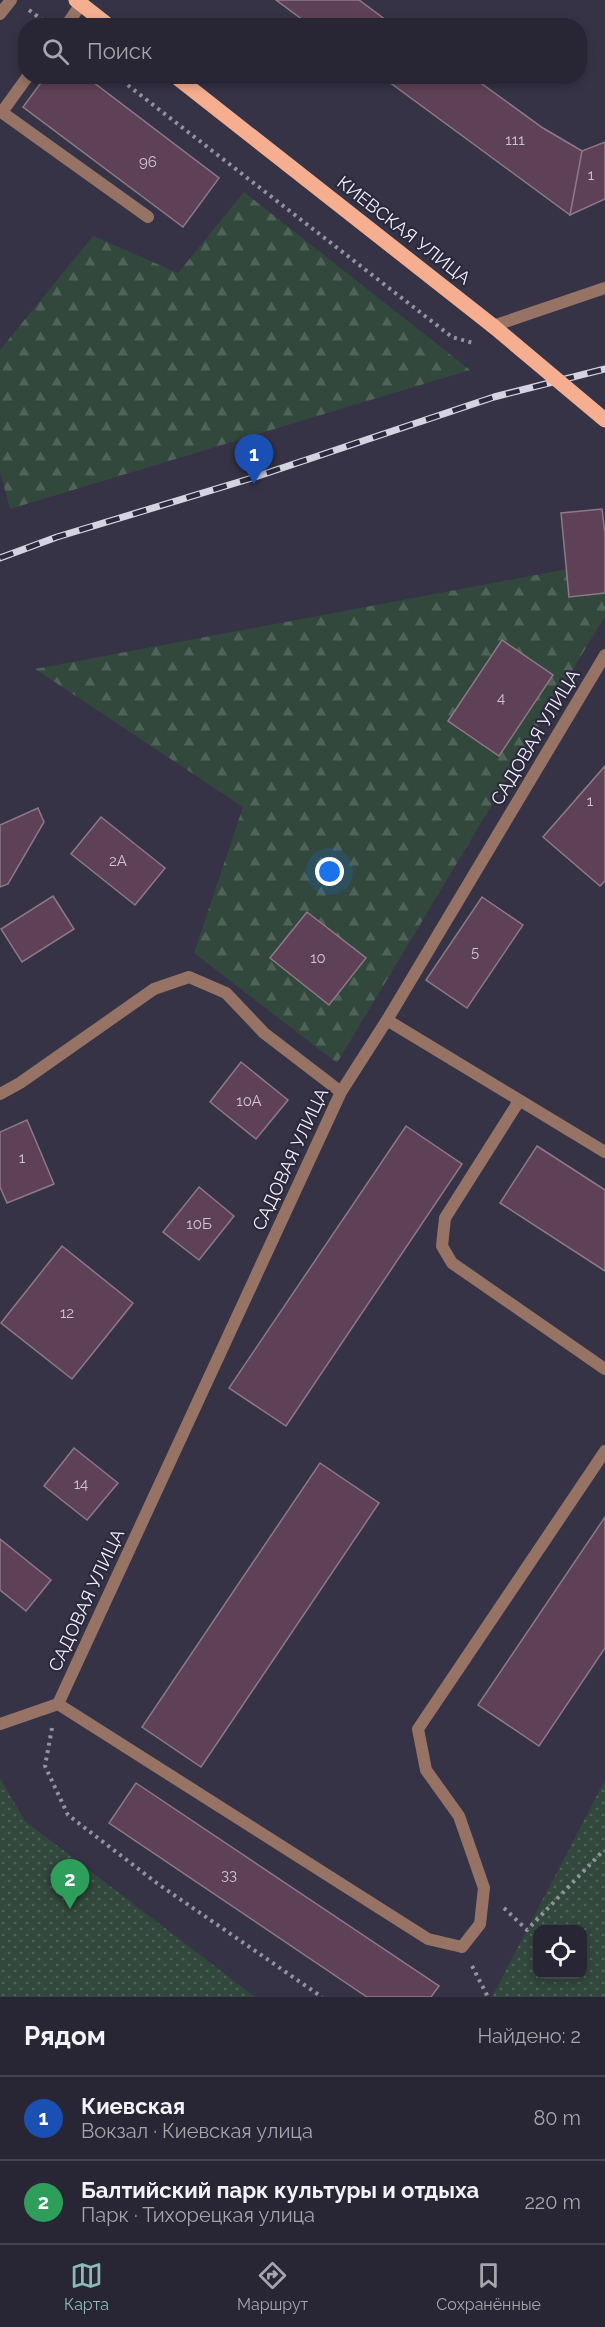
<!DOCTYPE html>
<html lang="ru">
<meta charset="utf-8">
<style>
body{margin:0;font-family:Raleway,sans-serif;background:#302e3c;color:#f1f3f6}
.controls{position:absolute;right:18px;bottom:18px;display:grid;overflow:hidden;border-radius:12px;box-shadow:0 3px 9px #0003}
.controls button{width:54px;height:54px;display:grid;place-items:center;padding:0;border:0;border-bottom:2px solid #44434f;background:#282634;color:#f1f3f6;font:30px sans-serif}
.you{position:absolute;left:330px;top:872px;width:21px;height:21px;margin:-15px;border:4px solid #fff;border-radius:50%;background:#1a73e8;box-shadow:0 0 0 9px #1a73e833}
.badge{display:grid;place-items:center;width:39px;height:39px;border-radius:50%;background:#8bbbb9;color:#fff;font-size:20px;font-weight:700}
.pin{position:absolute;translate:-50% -50px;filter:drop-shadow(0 2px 3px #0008)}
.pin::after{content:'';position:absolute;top:32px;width:21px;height:18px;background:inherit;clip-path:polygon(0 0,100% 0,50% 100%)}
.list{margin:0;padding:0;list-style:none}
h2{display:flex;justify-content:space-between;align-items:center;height:78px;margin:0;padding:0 24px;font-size:26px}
h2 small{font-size:20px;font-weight:400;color:#a5a5ac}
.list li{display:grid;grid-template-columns:39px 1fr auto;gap:18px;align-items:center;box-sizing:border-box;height:84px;padding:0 24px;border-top:2px solid #44434f}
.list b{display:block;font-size:22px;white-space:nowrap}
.list p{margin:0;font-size:20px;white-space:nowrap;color:#a5a5ac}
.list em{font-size:20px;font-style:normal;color:#a5a5ac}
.icon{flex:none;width:33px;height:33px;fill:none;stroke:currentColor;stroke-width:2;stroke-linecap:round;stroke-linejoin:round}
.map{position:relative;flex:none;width:605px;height:1997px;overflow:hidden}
.search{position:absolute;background:#282634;box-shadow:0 3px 9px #0003;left:18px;right:18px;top:18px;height:66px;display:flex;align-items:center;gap:15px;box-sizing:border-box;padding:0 21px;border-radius:24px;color:#a5a5ac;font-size:22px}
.sheet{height:246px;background:#282634}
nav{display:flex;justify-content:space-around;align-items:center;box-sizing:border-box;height:84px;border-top:2px solid #44434f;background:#282634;font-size:16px;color:#a5a5ac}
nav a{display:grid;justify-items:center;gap:3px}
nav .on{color:#8bbbb9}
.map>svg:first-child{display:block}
</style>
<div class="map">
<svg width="605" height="1997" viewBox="0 0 605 1997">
<defs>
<pattern id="forest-firs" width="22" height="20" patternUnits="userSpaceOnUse" patternTransform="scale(1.5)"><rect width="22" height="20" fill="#32483c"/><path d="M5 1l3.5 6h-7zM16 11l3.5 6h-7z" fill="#506359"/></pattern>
<pattern id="park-dots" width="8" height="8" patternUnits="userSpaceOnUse" patternTransform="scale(1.5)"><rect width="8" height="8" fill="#32483c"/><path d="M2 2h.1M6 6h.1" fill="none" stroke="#506359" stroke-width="1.8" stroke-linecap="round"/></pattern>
</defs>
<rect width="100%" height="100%" fill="#353345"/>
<path fill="url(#forest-firs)" d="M244,192L470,370L10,509L0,471V350L93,236L178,273Z
M605,562V616L337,1063L194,953L243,807L35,669Z"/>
<path fill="url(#park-dots)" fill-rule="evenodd" d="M0,1778L25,1821L255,1997H0Z
M605,1780V1997H492ZM538,1930H582V1974H538Z"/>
<path fill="#5e4156" stroke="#8e7987" stroke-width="1.5" d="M276,0H359L394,26H311Z
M46,76H85L219,178L183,227L23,107Z
M381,76H471L543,128L582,151L570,215Z
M605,142V199L570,215L582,151Z
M602,509L605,534V593L569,597L561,513Z
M502,640L553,675L499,756L448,721Z
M605,766V881L600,886L543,837Z
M38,808L44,822L8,884L0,887V825Z
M101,817L165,868L135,905L71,854Z
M53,896L74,929L22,962L1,929Z
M482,897L523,925L467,1008L426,980Z
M307,912L366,958L329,1005L270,958Z
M241,1062L288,1100L256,1139L210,1102Z
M27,1120L54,1184L7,1203L0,1187V1132Z
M406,1126L462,1164L286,1426L229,1388Z
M537,1146L605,1190V1271L500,1203Z
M199,1187L234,1216L199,1260L163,1232Z
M62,1246L133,1303L72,1379L1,1323Z
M74,1448L118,1483L87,1520L44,1486Z
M320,1463L379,1503L201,1767L142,1727Z
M605,1517V1648L539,1746L478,1705Z
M0,1539L51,1580L26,1611L0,1590Z
M136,1783L439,1986L431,1997H367L109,1823Z"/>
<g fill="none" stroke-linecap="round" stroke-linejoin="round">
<path stroke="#9492a1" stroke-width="4" stroke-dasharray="3 4.5" stroke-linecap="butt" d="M29,10L45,22
M116,76L452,337L473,343
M52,1728L45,1766L68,1815L158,1884L322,1997
M504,1908L527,1930L602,1852L605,1851
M472,1966L488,1997"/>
<path stroke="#967364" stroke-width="12" d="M0,14L11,0
M66,26L81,4
M0,111L148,217
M2,112L28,76"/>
<path stroke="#967364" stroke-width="12" d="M493,326L605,288
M387,1020L605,1152
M0,1094L20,1083L154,989L189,977L226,993L264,1033L341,1092
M519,1101L445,1218L442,1246L452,1263L605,1369
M58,1704L341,1092L387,1020L605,655
M58,1704L428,1939L462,1947L480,1924L484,1888L459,1816L426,1770L418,1729L605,1451
M0,1724L58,1704"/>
<path stroke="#f5ae90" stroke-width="15" d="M76,0L109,26
M175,76L493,326"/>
<defs>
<path id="rail" d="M0,558L57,537L252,478L494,397L605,369"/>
</defs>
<use href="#rail" stroke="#d4d3e0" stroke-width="7"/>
<use href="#rail" stroke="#2b293b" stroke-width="4.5" stroke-dasharray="14" stroke-linecap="butt"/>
<path stroke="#f5ae90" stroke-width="15" d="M493,326L605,420"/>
</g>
<g text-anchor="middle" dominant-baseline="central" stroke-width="4.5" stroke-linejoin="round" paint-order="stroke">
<g font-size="15" fill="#cec6d4">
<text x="515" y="140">111</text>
<text x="148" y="162">96</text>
<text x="591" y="175">1</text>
<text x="501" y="698">4</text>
<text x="590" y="801">1</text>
<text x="118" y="861">2А</text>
<text x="475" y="952">5</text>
<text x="318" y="958">10</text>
<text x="249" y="1101">10А</text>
<text x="22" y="1158">1</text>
<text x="199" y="1224">10Б</text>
<text x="67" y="1313">12</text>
<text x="81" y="1484">14</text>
<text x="229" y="1875">33</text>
</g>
<g font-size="18" fill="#f3f2fe" stroke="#2b293b">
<text transform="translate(404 230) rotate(38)">КИЕВСКАЯ УЛИЦА</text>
<text transform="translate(535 737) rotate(-59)">САДОВАЯ УЛИЦА</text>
<text transform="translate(290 1159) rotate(-65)">САДОВАЯ УЛИЦА</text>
<text transform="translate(86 1600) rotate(-65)">САДОВАЯ УЛИЦА</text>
</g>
</g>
</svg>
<div class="controls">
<button><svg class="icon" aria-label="locate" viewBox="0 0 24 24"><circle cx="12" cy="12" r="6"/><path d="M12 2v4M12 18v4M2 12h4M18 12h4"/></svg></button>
</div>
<div class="you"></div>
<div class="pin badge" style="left:254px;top:484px;background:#1a4fb4">1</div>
<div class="pin badge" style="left:70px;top:1909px;background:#2e9e5b">2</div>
<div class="search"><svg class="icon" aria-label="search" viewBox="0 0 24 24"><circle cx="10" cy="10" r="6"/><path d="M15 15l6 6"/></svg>Поиск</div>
</div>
<section class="sheet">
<h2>Рядом<small>Найдено: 2</small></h2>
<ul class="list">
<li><span class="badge" style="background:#1a4fb4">1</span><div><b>Киевская</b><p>Вокзал · Киевская улица</p></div><em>80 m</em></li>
<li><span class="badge" style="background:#2e9e5b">2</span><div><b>Балтийский парк культуры и отдыха</b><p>Парк · Тихорецкая улица</p></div><em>220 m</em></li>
</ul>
</section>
<nav>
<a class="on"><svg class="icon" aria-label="map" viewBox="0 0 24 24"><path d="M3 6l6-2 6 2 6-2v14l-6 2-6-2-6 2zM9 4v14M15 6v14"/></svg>Карта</a>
<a><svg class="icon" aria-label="directions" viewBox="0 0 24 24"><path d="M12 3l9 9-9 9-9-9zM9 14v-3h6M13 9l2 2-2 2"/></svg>Маршрут</a>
<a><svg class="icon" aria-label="saved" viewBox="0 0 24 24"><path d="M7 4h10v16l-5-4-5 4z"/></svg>Сохранённые</a>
</nav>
